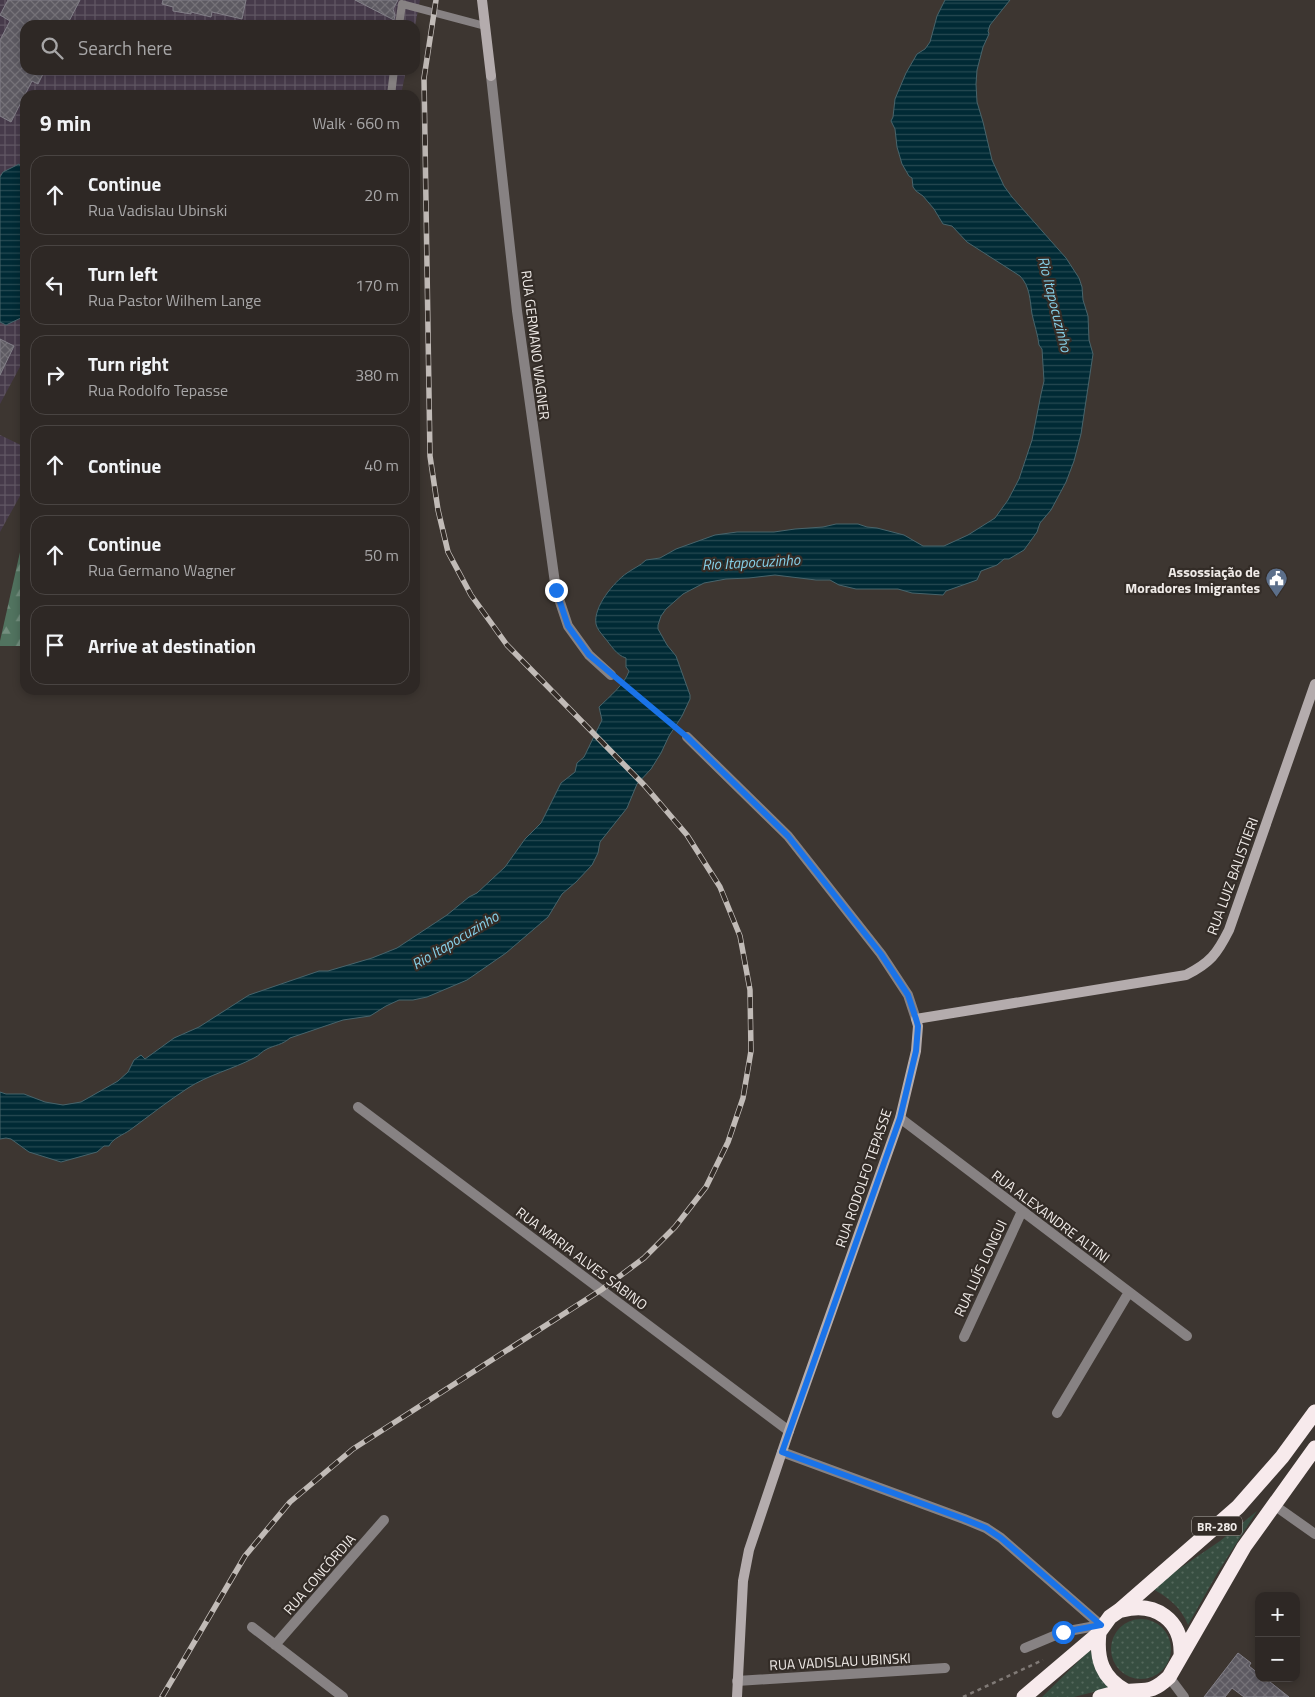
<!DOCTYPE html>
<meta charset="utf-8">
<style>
body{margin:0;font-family:"Titillium Web",sans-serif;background:#36302d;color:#f1f3f6}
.controls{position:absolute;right:15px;bottom:15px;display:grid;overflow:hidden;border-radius:10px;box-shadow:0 2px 8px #0003}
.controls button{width:45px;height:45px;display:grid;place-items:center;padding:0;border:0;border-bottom:1px solid #494442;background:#2e2825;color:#f1f3f6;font:25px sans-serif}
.stop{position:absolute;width:15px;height:15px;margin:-11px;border:4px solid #1a73e8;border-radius:50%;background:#fff}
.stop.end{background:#1a73e8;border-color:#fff;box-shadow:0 1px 5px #0008}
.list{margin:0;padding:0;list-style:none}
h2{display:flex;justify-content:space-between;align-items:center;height:65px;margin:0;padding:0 20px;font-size:21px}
h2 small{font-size:16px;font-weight:400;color:#a7a6a7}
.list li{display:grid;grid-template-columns:32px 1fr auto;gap:15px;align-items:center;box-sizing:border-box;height:80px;margin:0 10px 10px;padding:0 10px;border:1px solid #494442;border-radius:15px}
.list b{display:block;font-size:19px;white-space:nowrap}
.list p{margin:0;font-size:16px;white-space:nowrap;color:#a7a6a7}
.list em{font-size:16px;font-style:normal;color:#a7a6a7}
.icon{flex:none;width:28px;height:28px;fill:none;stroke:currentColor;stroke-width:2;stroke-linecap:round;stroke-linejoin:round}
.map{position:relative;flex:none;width:1315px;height:1697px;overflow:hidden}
.search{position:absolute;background:#2e2825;box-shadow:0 2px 8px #0003;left:20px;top:20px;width:400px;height:55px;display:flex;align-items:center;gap:12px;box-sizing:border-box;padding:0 18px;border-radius:15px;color:#a7a6a7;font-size:19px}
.panel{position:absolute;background:#2e2825;box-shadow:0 2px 8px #0003;left:20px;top:90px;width:400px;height:605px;border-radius:15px}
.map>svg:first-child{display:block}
</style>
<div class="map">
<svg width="1315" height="1697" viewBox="0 0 1315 1697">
<defs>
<pattern id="industrial-grid" width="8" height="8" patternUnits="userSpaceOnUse" patternTransform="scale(1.25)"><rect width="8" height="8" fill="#463a4a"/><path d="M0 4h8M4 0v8" fill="none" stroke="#615764"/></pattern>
<pattern id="grass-dots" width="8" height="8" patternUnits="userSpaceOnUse" patternTransform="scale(1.25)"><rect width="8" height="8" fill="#374e41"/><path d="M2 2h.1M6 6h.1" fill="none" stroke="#54685c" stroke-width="1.8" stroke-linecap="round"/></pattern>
<pattern id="forest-firs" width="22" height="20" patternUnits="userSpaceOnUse" patternTransform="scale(1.25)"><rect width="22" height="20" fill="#51735f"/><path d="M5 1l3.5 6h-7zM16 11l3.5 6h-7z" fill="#738e7e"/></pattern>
<pattern id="water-rules" width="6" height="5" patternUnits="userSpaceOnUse" patternTransform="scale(1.25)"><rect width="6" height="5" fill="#002a35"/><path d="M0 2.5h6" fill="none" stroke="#264952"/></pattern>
<pattern id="building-cross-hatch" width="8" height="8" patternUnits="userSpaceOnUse" patternTransform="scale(1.25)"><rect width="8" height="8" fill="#5d5a62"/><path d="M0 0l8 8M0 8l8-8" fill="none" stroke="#757278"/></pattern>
</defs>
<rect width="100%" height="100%" fill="#3d3631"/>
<path fill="url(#industrial-grid)" d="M0,0H420L415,26L25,25V70H406L401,95H25V362L22,363L0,404Z
M0,435L25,447V487L0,532Z"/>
<path fill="url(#grass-dots)" d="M1257,1511L1218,1572L1188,1625C1181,1607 1168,1597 1151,1588L1220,1541Z
M1111 1649a30 30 0 1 1 60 0a30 30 0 1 1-60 0Z
M1090,1650L1109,1686V1688L1074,1697H1042Z"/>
<path fill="url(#forest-firs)" d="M25,530V646H0V641Z"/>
<path fill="url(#water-rules)" stroke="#48646b" d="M945,0H1010L990,25L988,31L989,34L983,47L977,70L976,84L977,102L983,122L992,160L1004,186L1012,197L1066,258L1079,278L1082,287L1083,300L1088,316L1089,340L1093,354L1081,434L1074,461L1066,482L1051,510L1040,523L1037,532L1024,550L1009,559H1004L997,565L981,571L977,580L946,591L943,595L912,593L898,589H856L839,585L830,580H816L775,575L749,578L726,579L704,583L683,594L666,609L661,616L658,625V629L667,645L676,656L690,695V699L682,716L669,736L661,753L651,769L637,784L627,808L600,842L598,853L592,865L576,882L562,894L548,917L506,953L467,980L427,997L413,1000H399L386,1006L370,1016L343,1020L290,1038C282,1045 275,1045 267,1049C262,1051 259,1056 254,1058C233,1069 208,1075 188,1088C168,1101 149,1116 130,1130C123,1135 113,1138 109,1146H104L97,1152L61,1162L29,1152L11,1139L6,1138L0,1139V1092L6,1094H24L45,1102L63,1105L81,1102L118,1081L128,1072L134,1060L141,1055L145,1059L174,1038L199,1027L249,995L319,971H328L372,958L397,948L447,915L469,897L477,893L505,867L525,839L541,823L561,783L575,772L577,763L584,757L602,720L599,707C609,697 625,684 629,671L626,667V658C616,655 611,645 604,637C601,633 597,629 596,624C593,607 614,582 627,573C634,568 640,566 646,560L660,558L676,549L715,535L737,532H774L795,529L823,527L836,524H858L867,527L877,528L904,535L923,546H944L968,535L995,518L1008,500L1019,479L1032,440L1041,394L1044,381L1042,349L1039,345C1038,335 1034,324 1032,314C1030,301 1030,286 1020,276L967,242L952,226L943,224L934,209L923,196L916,191L913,187L912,178L909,176L902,164L897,147L895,129L891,121L893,117L895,99L906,73L917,54L925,49L930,42L937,16Z
M19,164L25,173V316L6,325L0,322V177L3,172Z"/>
<path fill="url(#building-cross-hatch)" stroke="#838089" d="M8,0H80L67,25H25V70H45L38,84L32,81L11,122L0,116V40L10,21L0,15Z
M163,0H246L242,19L212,12L211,17L191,12V14L173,11V7L162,4Z
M355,0H398L393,9L395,15L394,20Z
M0,339L14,346L0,375Z
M1238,1653L1251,1663L1249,1666L1259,1674V1678H1265L1289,1697H1244L1232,1688L1225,1697H1204Z"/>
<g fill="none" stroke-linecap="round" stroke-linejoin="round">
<path stroke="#807a76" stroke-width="2.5" stroke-dasharray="4 4" stroke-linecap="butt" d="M620,682L678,729
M963,1697L1043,1660"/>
<path stroke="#878283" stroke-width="8" d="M399,25L402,4L485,26
M391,95L394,70"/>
<path stroke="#878283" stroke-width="10" d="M491,76L517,311L556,590L568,626L589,655L611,675
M687,737L788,836L881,954L908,995L916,1019
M358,1107L789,1431
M900,1118L1187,1336
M964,1337L1022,1211
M1057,1413L1129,1292
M782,1452L964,1519L986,1528L1001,1538L1103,1627
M1274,1505L1315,1534
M252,1627L343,1697
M275,1645L384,1520
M1025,1648L1063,1632L1101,1625
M1169,1677L1184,1697
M737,1681L945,1668"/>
<path stroke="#b4acad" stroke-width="10" d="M482,0L491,76
M737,1697L743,1581L749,1550L789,1431L900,1118L916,1051L918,1026L916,1019L1186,975C1210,963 1217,954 1229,930L1315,684"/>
<path stroke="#f7eaec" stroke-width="15" d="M1122,1610C1155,1601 1183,1620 1181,1656
M1099,1633C1096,1659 1102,1678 1126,1691
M1024,1697L1097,1635L1110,1617L1120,1610L1238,1507L1282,1457L1315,1412
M1100,1697C1108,1695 1116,1693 1124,1692C1146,1689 1151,1694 1169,1677L1244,1547L1315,1448"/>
<defs>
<path id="rail" d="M162,1697L245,1556L290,1502L353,1449L601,1290L644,1258L675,1227L706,1187L728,1142L743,1098L751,1051L750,990L740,936L720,887L687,835L645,786L507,645L471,595L448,552L438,510L430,456L424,78L436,0"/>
</defs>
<use href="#rail" stroke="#c1bbb7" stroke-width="5.5"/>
<use href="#rail" stroke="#332c27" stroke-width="4" stroke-dasharray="11" stroke-linecap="butt"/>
</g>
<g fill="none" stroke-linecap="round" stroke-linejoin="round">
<path stroke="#1a73e8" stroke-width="6" d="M556,590L568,626L589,655L687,737L788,836L881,954L908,995L916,1019L918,1026L916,1051L900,1118L782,1452L964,1519L986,1528L1001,1538L1101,1625L1063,1632"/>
</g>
<defs>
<symbol id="civic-pin" viewBox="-11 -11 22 30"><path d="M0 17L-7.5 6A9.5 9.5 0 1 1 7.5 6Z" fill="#5c6f8a" stroke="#332c27"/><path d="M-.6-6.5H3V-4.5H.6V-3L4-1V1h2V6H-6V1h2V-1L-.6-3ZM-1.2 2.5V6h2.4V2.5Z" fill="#fff"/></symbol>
</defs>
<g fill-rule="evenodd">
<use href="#civic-pin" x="1264" y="566" width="25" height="34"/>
</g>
<g text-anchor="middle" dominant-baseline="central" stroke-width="4.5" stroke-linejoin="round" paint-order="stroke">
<rect fill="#332c27" stroke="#b7b2ae" stroke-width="1" x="1192" y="1516.5" width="50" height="19" rx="4"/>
<g font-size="12" font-weight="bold" fill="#f0ebe8">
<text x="1217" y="1526">BR-280</text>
</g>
<g font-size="14" fill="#f0ebe8" stroke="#332c27">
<text transform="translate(536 345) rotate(83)">RUA GERMANO WAGNER</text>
<text transform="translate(1232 876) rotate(-70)">RUA LUIZ BALISTIERI</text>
<text transform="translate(863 1178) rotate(-71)">RUA RODOLFO TEPASSE</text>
<text transform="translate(1051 1216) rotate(37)">RUA ALEXANDRE ALTINI</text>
<text transform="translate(582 1258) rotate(37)">RUA MARIA ALVES SABINO</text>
<text transform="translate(980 1268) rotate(-65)">RUA LUÍS LONGUI</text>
<text transform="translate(319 1574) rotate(-49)">RUA CONCÓRDIA</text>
<text transform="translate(840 1661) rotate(-3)">RUA VADISLAU UBINSKI</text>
</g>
<g font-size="14" font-weight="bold" fill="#f0ebe8" stroke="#332c27" text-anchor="end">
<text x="1260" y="571">Assossiação de<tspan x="1260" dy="16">Moradores Imigrantes</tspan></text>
</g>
<g font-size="15" font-style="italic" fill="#86cfe7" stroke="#332c27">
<text transform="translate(1055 304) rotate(76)">Rio Itapocuzinho</text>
<text transform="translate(751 562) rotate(-3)">Rio Itapocuzinho</text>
<text transform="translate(455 940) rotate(-31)">Rio Itapocuzinho</text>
</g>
</g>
</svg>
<div class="controls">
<button>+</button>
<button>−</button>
</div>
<div class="stop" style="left:1063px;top:1632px"></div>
<div class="stop end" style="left:556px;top:590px"></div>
<div class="search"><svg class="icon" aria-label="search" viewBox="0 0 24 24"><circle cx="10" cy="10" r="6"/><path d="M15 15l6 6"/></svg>Search here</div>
<section class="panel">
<h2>9 min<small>Walk · 660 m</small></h2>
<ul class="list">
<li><svg class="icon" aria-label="ahead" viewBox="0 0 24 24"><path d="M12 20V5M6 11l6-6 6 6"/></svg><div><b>Continue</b><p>Rua Vadislau Ubinski</p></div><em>20 m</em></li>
<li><svg class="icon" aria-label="left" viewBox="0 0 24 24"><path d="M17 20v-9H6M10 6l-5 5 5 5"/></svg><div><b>Turn left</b><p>Rua Pastor Wilhem Lange</p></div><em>170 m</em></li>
<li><svg class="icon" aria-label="right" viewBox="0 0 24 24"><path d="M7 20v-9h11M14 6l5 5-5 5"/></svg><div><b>Turn right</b><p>Rua Rodolfo Tepasse</p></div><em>380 m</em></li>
<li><svg class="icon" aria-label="ahead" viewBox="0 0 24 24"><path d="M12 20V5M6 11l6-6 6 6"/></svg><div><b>Continue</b></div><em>40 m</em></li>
<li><svg class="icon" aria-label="ahead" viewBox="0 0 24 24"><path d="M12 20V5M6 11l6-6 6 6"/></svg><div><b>Continue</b><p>Rua Germano Wagner</p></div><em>50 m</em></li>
<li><svg class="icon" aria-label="arrive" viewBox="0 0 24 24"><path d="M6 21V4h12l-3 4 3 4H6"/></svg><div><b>Arrive at destination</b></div></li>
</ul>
</section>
</div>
